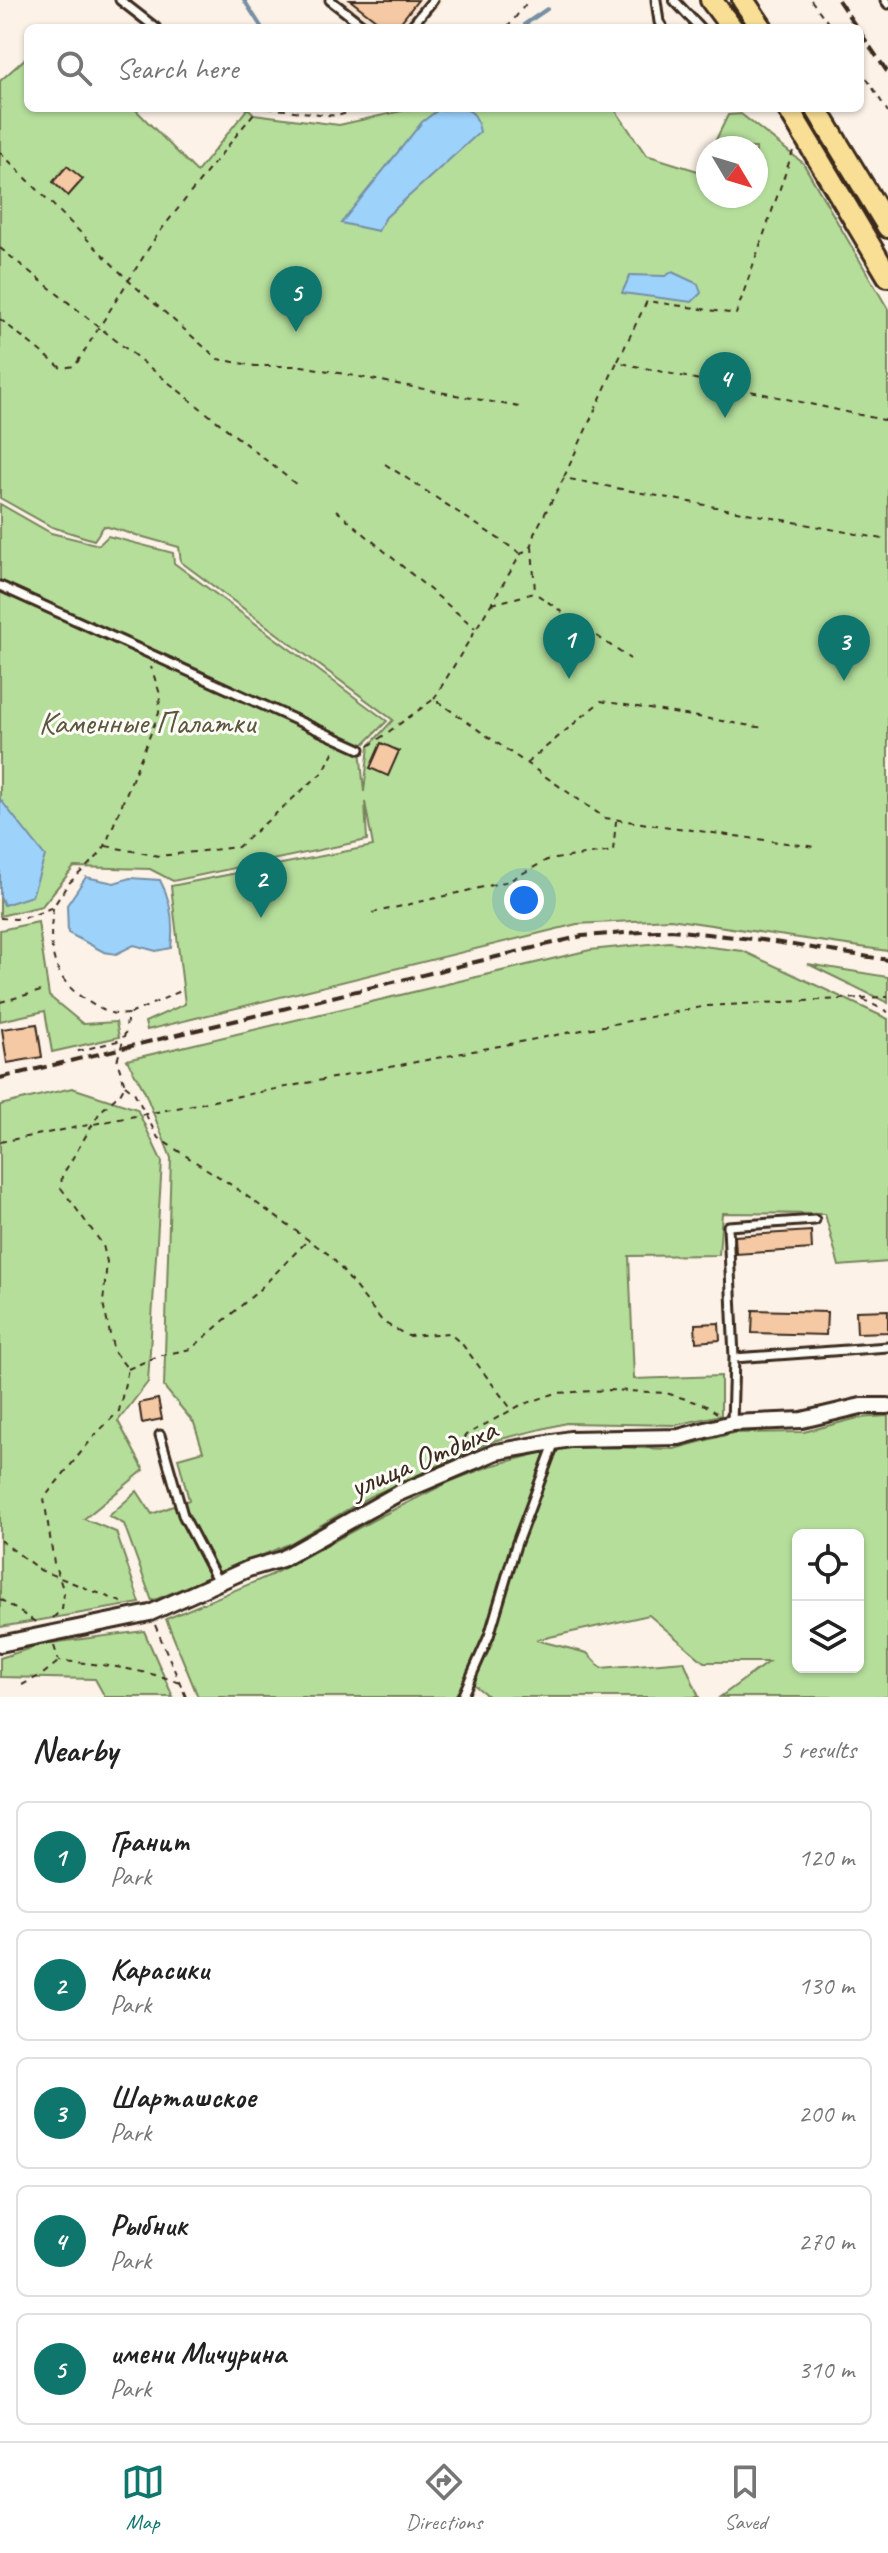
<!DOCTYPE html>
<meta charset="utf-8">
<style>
body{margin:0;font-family:Caveat,sans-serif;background:#f2f2f2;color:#222}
.controls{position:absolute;right:24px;bottom:24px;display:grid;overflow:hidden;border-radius:12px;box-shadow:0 2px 6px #0004}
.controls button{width:72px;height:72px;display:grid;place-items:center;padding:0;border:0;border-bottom:2px solid #e0e0e0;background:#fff;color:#222;font:40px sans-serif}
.compass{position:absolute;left:696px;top:136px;width:72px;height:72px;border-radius:50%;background:#fff;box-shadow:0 2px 6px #0004;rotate:128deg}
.you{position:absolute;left:524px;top:900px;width:28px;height:28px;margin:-20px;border:6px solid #fff;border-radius:50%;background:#1a73e8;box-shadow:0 0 0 12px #1a73e833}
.badge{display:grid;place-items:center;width:52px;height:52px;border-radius:50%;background:#0f766e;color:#fff;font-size:26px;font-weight:700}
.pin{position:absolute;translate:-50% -66px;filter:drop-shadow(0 2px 4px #0008)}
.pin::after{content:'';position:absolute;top:42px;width:28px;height:24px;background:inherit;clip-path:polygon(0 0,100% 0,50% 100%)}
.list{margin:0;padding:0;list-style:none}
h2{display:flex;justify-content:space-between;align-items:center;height:104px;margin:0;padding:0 32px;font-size:34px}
h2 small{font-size:26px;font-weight:400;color:#767676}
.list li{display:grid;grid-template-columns:52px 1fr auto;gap:24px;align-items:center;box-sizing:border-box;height:112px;margin:0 16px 16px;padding:0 16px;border:2px solid #e0e0e0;border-radius:12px}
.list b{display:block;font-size:30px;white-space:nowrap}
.list p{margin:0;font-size:26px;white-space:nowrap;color:#767676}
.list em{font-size:26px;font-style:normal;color:#767676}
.icon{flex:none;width:44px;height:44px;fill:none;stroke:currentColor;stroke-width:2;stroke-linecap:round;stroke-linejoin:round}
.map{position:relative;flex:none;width:888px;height:1697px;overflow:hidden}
.search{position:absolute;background:#fff;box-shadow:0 2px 6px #0004;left:24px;right:24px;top:24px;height:88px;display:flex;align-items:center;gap:20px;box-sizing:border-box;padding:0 28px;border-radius:12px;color:#767676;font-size:30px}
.sheet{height:744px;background:#fff}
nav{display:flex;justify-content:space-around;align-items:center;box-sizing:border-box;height:112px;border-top:2px solid #e0e0e0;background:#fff;font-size:22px;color:#767676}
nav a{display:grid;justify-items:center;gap:4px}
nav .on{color:#0f766e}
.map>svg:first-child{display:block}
</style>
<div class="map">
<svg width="888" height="1697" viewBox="0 0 888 1697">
<rect width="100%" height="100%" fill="#fcf2e7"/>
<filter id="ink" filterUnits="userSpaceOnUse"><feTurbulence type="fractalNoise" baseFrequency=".0125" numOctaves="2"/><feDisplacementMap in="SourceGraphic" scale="16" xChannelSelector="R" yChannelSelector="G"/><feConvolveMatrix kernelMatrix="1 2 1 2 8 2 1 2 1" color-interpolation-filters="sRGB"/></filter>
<g filter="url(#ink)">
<path fill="#fae6d3" d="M320,0H443L419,28H357Z"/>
<path fill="#b5de9b" stroke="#78845c" stroke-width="2" fill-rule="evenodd" d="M28,56V108H134L197,172L248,108L254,114L339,125L415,108H614L646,155L701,172L708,157V196H756V148H712L728,115L741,114L803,163L888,309V951L670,919L577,924L147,1030L145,1022L185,1004L171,886L373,846L365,802L367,840L173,881L150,869L74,867L42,906L0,916V504L51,533L99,545L108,536L173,553L174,563L387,721L360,748L364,792L369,746L393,720L181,562L179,547L104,526L94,540L52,527L0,498V81Z
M38,922L49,996L83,1024L116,1022L119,1037L52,1052L45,1011L0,1021V930Z
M669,942L743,951L888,1019V1262L839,1266L825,1214L722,1213L719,1255L629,1256L634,1379L721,1376V1415L676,1425L566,1423L493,1441L369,1497L289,1544L152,1601L124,1524L109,1516L137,1491L152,1514L189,1500L178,1458L203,1451L194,1423L164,1387L171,1158L144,1090L127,1060L590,950Z
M808,964L888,977V1003Z
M72,1088L137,1109L162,1162L148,1382L118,1421L144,1470L84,1519L116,1532L140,1603L0,1627V1105Z
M888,1416V1697H720L768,1662H704L649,1615L536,1640L587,1653L601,1668L684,1661L699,1697H489L467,1679L454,1697H198L166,1619L271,1575L377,1518L449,1482L490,1466L568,1446L674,1449L733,1433L804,1432L858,1418ZM798,1535H858V1667H798Z
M144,1631L173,1697H105L95,1679L0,1677V1658L43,1644Z"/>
<path fill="#9dd2fb" stroke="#768fa3" stroke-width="2" d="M460,108C475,110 477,118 480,132L386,217L378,231L341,223L422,122L438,110Z
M672,272L698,284L701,293L692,302L622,293L630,275L665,276Z
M0,799L45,856L32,896L4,905L0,896Z
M86,877L114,883L130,878L160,880C171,900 174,925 171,948L156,951L134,945L116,954L104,952L68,933L67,905Z"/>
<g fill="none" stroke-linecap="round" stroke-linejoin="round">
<path stroke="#768fa3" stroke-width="4" d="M244,0L262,28
M526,28L525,24L547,9"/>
</g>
<path fill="#f6c9a5" stroke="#3b2a1e" stroke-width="2" d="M350,0H418L396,28H386Z
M67,166L83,179L68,196L53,182Z
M381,743L399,751L388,776L370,768Z
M37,1024L42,1057L7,1063L2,1029Z
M811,1231L812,1249L736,1254L735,1236Z
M753,1310L827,1312L826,1335L752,1333Z
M888,1310V1332L857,1333L856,1311Z
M719,1323L720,1340L696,1342L695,1324Z
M158,1399L162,1419L142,1423L139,1403Z"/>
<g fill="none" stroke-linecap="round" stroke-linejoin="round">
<defs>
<path id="lane" d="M120,0L156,28
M330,0L366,28
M656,0L659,22L663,28
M674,0L700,28
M885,0L888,4
M410,28L433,0
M0,586L360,749
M734,1358L888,1347
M732,1423L734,1358L728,1226L815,1220
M160,1435L183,1515L218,1582
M462,1697L489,1636L516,1545L554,1444"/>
<path id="street" d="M0,1644L150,1613L248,1569L282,1559L397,1494L496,1452L570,1439L679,1437L732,1423L802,1420L861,1406H888"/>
<path id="primary" d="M711,0L732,28
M743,0L762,28
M788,108L888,276
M816,108L888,227"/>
</defs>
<use href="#lane" stroke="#3b2a1e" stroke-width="13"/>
<use href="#street" stroke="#3b2a1e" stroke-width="20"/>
<use href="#primary" stroke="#3b2a1e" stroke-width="26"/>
<path stroke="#3b2a1e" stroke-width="2" stroke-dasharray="6 6" stroke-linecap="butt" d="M811,0L832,28
M507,28L529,0
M860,68L888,112
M268,108L337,116L364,108
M0,152L130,282L218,359L255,366H302L519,407
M0,248L297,485
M0,319L61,368L75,366L157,235L258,108
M618,361L647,301L736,314L793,151
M385,464L520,553
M564,477L617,362L888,421
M336,510L475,628
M532,546L535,592
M492,604L535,593L630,659
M434,699L521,554L532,545L534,534L564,478L888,540
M369,746L434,699L605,818L815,847
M527,763L601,701L764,728
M106,846L159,856L238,847L324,771L335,748
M53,908C48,948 51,978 87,1001C101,1010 112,1016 128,1014L125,1034L121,1040L75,1052
M372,913L509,881L547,860L613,851L616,821
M0,918L16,919L34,915L53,907L68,884L98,856L105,846L159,713L160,694L151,667
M861,998L888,997
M0,1002L41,991
M130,1014L183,990
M125,1085L134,1092L158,1138L227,1182L331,1256L383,1322L408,1336L449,1333L462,1344L512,1410
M0,1142L707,1006L860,998L888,1012
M128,1369L158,1356L191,1349L257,1292L306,1242
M448,1457L466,1435L519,1406L556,1393L611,1390L666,1393L705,1405L717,1413
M0,1540L40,1570L126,1604
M0,1599L37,1623
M53,1618L62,1609L64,1592L54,1563L44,1498L95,1435L119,1411L128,1369L114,1352L103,1303L107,1262L103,1245L61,1188L62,1176L100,1112L120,1094L125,1085L117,1061L125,1034
M155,1625L186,1697
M54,1646L59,1661C105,1664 137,1669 180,1682
M22,1685L43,1674L58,1662"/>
<use href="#lane" stroke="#fdfcf7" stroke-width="7"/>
<use href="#street" stroke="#fdfcf7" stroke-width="14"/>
<use href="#primary" stroke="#f9df96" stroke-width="20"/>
<path stroke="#3b2a1e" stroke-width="4" stroke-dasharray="12 6" stroke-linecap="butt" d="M838,0L857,28
M860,32L888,73
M0,1078L582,936L671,930L762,940L888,960"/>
</g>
</g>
<g text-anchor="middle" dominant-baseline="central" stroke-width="6" stroke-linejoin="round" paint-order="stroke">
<g font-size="32" fill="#5a573d" stroke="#fdfcf7">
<text x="147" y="722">Каменные Палатки</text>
</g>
<g font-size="32" fill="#3b2a1e" stroke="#fdfcf7">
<text transform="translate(423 1458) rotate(-23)">улица Отдыха</text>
</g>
</g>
</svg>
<div class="controls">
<button><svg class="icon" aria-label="locate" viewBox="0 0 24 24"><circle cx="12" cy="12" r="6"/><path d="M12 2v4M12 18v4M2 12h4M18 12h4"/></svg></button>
<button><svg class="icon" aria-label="layers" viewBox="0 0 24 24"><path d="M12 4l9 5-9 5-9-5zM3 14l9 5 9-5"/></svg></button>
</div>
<svg class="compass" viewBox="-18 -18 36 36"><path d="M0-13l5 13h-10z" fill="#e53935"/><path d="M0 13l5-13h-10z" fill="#767676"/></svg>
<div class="you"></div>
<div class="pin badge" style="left:569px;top:679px">1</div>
<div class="pin badge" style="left:261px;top:918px">2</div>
<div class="pin badge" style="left:844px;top:681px">3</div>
<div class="pin badge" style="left:725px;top:418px">4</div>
<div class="pin badge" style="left:296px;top:332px">5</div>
<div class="search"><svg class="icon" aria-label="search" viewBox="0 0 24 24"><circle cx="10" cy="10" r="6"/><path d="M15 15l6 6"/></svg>Search here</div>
</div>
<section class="sheet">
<h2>Nearby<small>5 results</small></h2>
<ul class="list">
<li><span class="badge">1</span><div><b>Гранит</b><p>Park</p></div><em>120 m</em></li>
<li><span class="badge">2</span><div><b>Карасики</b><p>Park</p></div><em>130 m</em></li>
<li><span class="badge">3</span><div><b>Шарташское</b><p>Park</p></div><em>200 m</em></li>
<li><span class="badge">4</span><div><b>Рыбник</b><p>Park</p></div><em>270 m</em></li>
<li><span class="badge">5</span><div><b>имени Мичурина</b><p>Park</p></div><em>310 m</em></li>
</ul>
</section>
<nav>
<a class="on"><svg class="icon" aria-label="map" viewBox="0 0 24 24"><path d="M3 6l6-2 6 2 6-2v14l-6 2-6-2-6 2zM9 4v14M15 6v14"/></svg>Map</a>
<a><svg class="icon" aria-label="directions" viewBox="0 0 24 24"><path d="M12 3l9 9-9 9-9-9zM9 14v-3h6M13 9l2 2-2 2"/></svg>Directions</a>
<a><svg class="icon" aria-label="saved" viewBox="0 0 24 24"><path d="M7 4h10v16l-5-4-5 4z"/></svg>Saved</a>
</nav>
